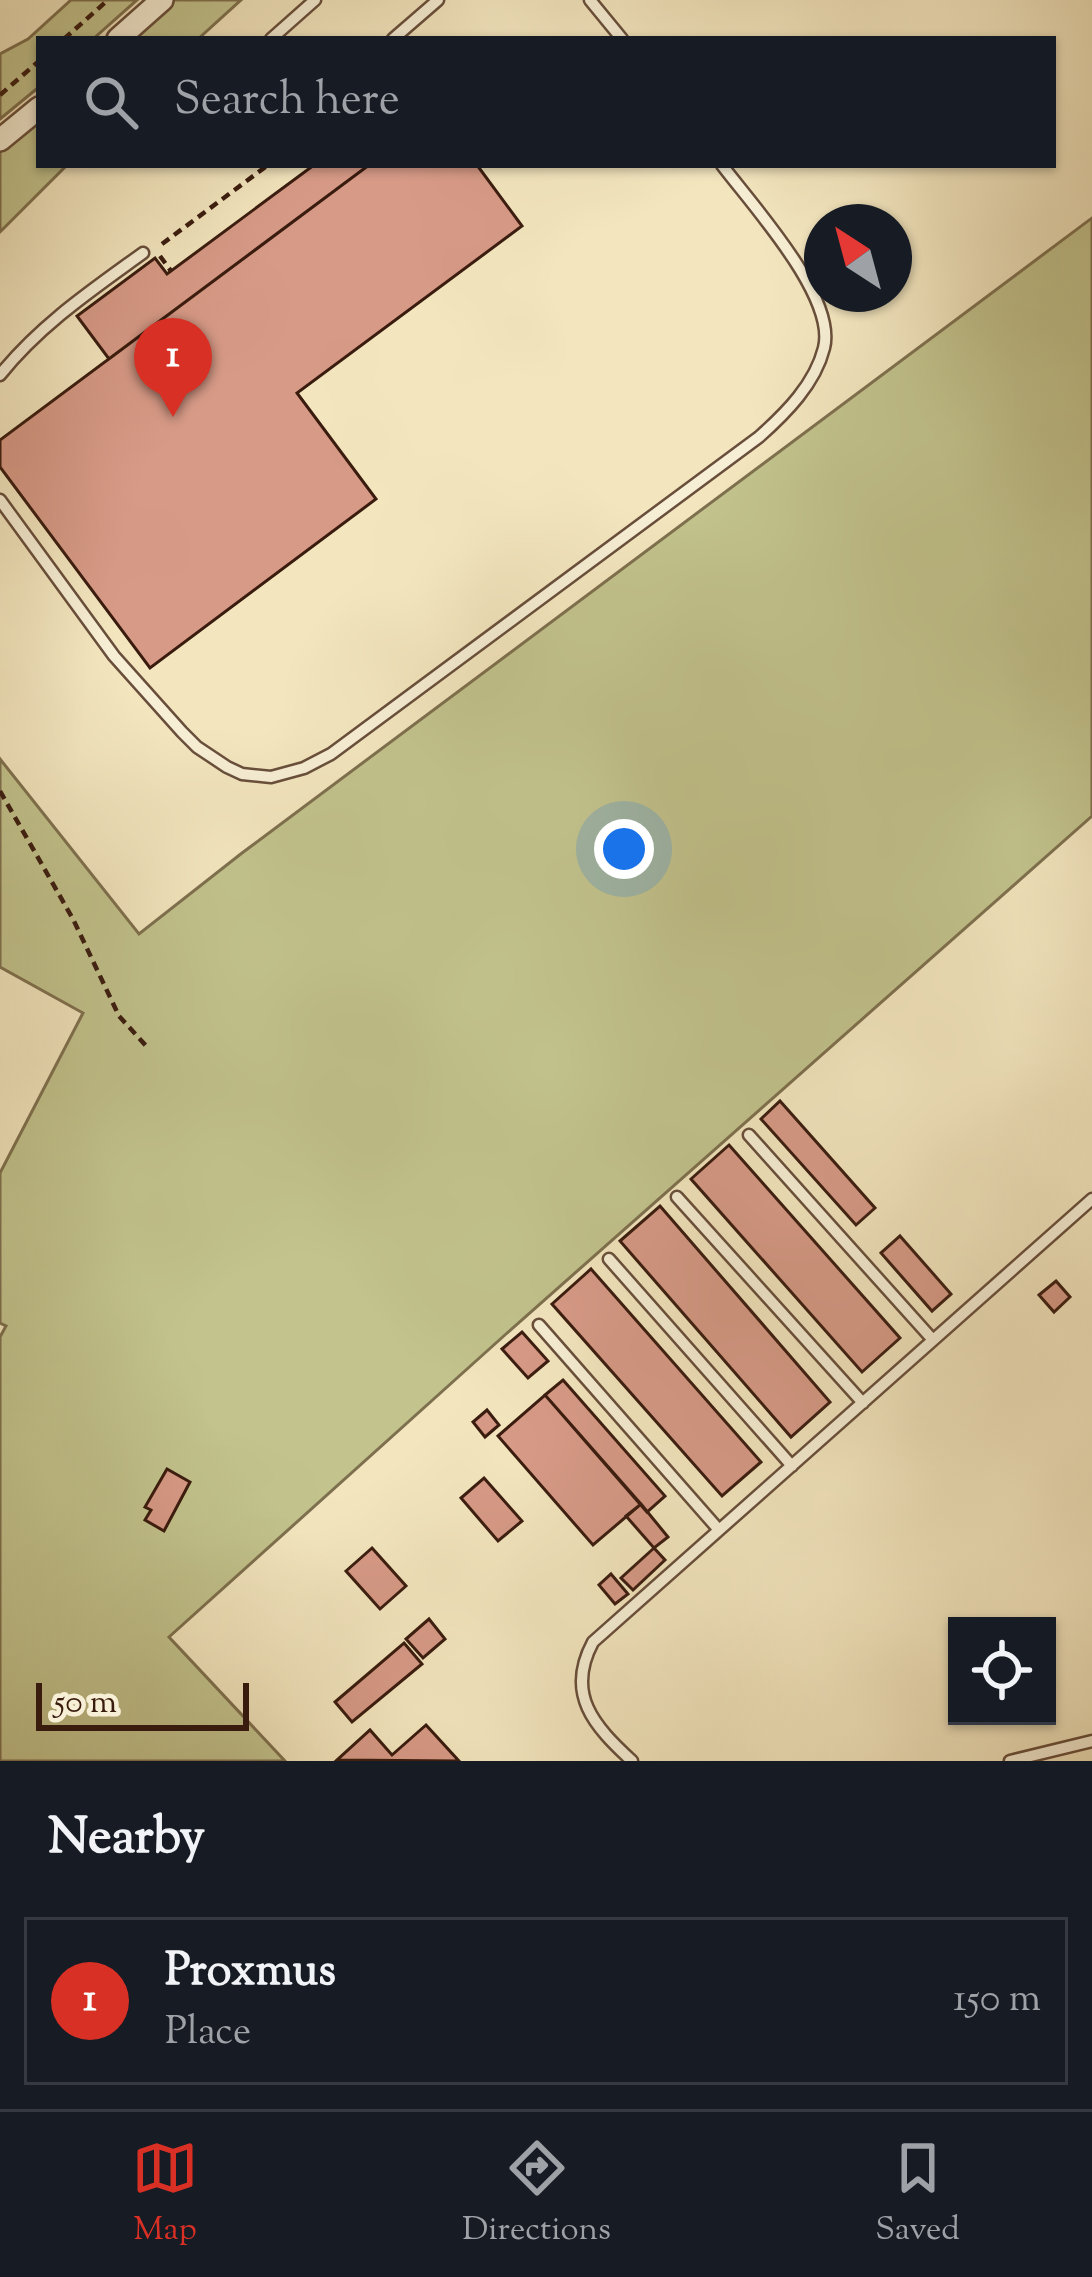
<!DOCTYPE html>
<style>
body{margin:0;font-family:"Sorts Mill Goudy",serif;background:#242831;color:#f1f3f6}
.controls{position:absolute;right:36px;bottom:36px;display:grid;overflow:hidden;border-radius:0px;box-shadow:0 3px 9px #0004}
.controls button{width:108px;height:108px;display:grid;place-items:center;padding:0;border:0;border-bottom:3px solid #363941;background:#171b24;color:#f1f3f6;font:60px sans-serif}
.compass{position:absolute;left:804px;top:204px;width:108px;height:108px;border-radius:50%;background:#171b24;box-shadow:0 3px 9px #0004;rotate:324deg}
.scale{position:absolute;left:36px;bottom:30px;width:213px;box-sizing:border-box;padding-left:12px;border:6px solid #3a1c0f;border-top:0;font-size:33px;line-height:42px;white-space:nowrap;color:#3a1c0f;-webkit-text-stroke:9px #f7efd5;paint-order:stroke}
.you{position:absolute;left:624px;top:849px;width:42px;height:42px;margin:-30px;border:9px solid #fff;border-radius:50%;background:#1a73e8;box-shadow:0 0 0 18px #1a73e833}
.badge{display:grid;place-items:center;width:78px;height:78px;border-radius:50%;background:#d93025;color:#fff;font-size:39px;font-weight:700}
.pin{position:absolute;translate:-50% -99px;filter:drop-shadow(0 3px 6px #0008)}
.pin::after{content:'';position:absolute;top:63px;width:42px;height:36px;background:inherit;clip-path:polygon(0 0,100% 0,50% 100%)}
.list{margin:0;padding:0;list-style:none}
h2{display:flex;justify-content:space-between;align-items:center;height:156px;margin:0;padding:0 48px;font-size:51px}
h2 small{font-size:39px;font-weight:400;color:#9ea1a6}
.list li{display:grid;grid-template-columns:78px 1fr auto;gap:36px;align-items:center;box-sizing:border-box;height:168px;margin:0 24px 24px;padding:0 24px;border:3px solid #363941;border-radius:0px}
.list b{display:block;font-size:45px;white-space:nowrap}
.list p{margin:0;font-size:39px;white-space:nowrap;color:#9ea1a6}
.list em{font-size:39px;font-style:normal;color:#9ea1a6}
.icon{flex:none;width:66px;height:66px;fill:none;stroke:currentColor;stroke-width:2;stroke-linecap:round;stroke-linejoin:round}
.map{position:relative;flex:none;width:1092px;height:1761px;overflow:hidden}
.search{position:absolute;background:#171b24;box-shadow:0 3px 9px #0004;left:36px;right:36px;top:36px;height:132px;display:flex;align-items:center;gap:30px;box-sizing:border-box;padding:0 42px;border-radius:0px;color:#9ea1a6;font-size:45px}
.sheet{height:348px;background:#171b24}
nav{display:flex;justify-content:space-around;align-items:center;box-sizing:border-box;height:168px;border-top:3px solid #363941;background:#171b24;font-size:33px;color:#9ea1a6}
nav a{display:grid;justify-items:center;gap:6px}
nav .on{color:#d93025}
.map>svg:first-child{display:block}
</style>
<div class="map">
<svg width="1092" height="1761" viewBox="0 0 1092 1761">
<rect width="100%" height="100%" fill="#f3e6bf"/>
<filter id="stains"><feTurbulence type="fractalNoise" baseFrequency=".00167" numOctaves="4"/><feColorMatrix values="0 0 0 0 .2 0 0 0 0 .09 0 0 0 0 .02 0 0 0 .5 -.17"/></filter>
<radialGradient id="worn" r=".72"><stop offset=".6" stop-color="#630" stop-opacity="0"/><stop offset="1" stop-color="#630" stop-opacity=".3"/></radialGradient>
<path fill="#c2c38d" stroke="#7e704e" stroke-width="3" d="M71,0H137L93,39H39V87L0,119V54L28,39Z
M162,0H241L198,39H118Z
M39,108V165H67L0,232V140Z
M1092,218V816L506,1334L169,1637L285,1761H0V1337L6,1326L0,1323V1173L83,1013L0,967V759L139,934L242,853Z"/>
<path fill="#d79a87" stroke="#3a1c0f" stroke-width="3" d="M314,165H369L109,359L77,316L155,258L167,274Z
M369,165H477L522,226L297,393L376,499L150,668L0,467V440Z
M780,1101L875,1208L856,1225L761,1119Z
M729,1145L900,1338L862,1372L691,1179Z
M660,1206L830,1402L791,1437L620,1241Z
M900,1236L951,1294L932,1311L881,1253Z
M591,1269L761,1462L722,1496L552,1304Z
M1056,1281L1070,1297L1054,1312L1039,1295Z
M522,1332L548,1361L528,1378L502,1349Z
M563,1380L665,1496L647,1512L545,1395Z
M545,1395L641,1504L593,1545L498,1436Z
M487,1410L499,1425L485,1437L473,1422Z
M167,1469L190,1482L164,1531L145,1520L151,1510L145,1507Z
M484,1478L522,1521L498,1541L461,1498Z
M641,1504L668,1537L654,1548L626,1516Z
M372,1548L406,1586L380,1609L346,1571Z
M654,1548L665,1560L633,1590L621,1578Z
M611,1574L628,1594L615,1604L599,1585Z
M429,1619L445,1639L423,1658L406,1639Z
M404,1643L422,1664L352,1722L335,1702Z
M426,1725L459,1761L337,1760L370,1730L392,1755Z"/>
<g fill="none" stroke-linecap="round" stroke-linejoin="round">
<defs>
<path id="lane" d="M590,0L622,39
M271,39L315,0
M393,39L438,0
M0,375C40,325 92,290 143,253
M0,500L114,656L182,732L197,747L227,767L242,774L271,777L304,768L331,754L759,437C786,413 815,384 824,348C837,297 752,205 722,165
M749,1135L933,1340
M677,1197L863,1403
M609,1259L792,1466
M539,1325L719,1530
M632,1761C594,1726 565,1694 593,1642L1092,1199
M1010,1761L1092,1741"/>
<path id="street" d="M118,39L162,0
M0,140L39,108"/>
</defs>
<use href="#lane" stroke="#684e3b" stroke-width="15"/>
<use href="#street" stroke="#684e3b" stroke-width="26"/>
<path stroke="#3a1c0f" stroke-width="4.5" stroke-dasharray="9 6" stroke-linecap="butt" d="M64,39L108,0
M0,95L39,61
M162,244L268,165
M160,256L171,271
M0,791L73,919L119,1016L148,1048"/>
<use href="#lane" stroke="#f7efd5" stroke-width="10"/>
<use href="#street" stroke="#f7efd5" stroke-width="21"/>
</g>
<rect width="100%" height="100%" filter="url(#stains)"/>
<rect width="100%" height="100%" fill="url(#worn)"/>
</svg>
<div class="controls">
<button><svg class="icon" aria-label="locate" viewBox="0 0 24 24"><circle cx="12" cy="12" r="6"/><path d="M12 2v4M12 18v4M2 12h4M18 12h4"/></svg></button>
</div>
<svg class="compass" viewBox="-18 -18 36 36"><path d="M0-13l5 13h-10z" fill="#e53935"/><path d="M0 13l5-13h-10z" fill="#9ea1a6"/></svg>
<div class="scale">50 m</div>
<div class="you"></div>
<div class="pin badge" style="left:173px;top:417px">1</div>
<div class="search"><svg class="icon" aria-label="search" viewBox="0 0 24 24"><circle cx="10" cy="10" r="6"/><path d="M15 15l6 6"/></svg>Search here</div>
</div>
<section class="sheet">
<h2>Nearby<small></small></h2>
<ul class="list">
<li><span class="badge">1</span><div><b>Proxmus</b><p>Place</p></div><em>150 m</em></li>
</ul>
</section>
<nav>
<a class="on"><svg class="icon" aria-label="map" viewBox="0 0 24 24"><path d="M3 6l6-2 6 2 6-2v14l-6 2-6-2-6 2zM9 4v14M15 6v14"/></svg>Map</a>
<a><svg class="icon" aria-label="directions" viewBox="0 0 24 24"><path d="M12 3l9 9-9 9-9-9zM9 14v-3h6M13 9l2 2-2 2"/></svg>Directions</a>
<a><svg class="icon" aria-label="saved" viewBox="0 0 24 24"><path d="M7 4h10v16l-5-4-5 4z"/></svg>Saved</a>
</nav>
